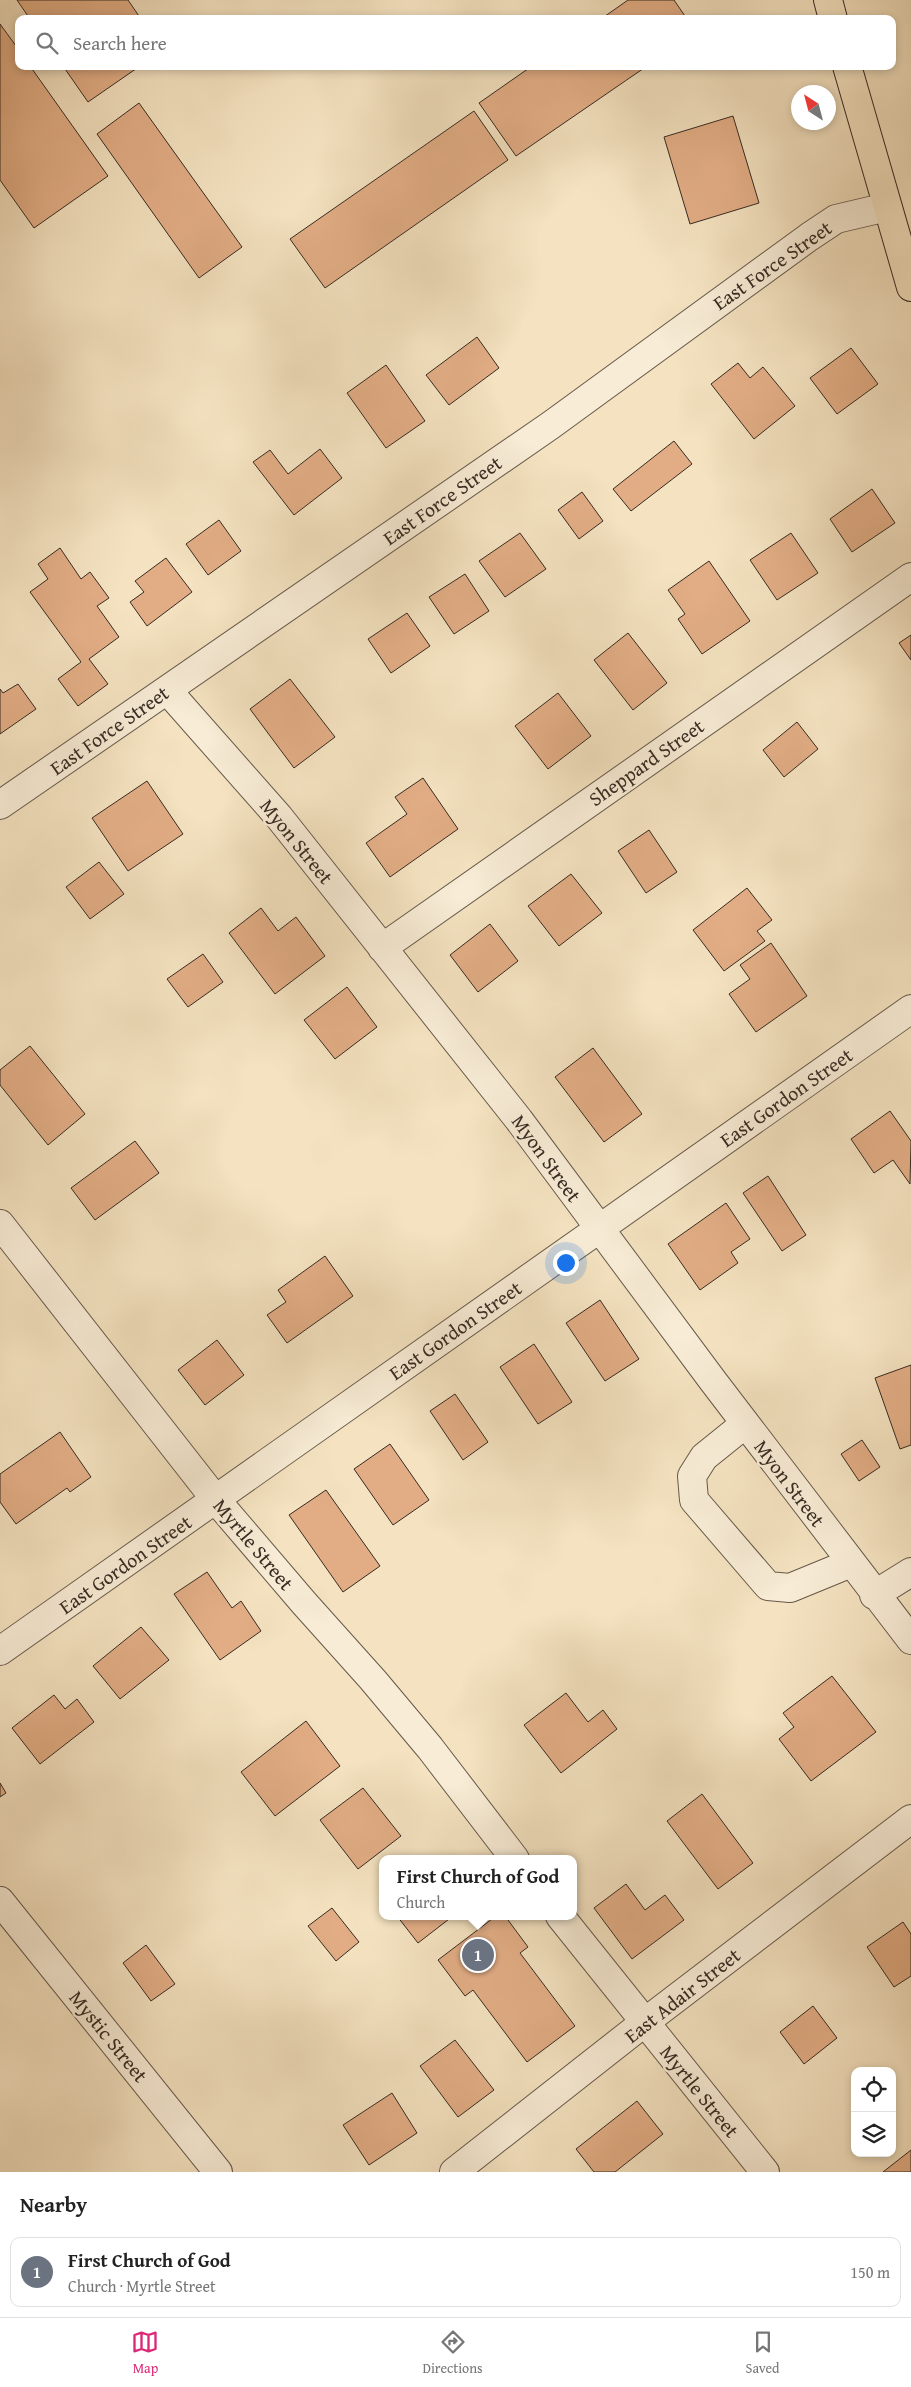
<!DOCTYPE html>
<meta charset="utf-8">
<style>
body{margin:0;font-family:"Gentium Book Plus",serif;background:#f2f2f2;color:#222}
.controls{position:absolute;right:15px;bottom:15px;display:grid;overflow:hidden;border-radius:10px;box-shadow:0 2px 8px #0003}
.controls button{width:45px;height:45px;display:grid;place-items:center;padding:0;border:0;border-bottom:1px solid #e0e0e0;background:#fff;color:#222;font:25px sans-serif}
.compass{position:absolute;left:791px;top:85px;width:45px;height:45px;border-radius:50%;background:#fff;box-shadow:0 2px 8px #0003;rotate:324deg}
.you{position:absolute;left:565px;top:1262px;width:18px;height:18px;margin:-12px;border:4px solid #fff;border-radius:50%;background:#1a73e8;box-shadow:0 0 0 8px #1a73e833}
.badge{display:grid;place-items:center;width:32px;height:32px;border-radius:50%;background:#db2777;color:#fff;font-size:16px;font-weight:700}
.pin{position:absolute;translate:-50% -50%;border:2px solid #fff;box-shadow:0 1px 5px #0006}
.popup{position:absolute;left:379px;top:1855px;width:198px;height:65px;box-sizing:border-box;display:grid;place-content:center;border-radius:10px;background:#fff;filter:drop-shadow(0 1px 4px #0005);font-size:16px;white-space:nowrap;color:#767676}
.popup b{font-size:19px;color:#222}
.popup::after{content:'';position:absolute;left:50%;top:100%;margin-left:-10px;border:10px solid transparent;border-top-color:#fff}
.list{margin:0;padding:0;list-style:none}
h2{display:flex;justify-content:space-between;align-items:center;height:65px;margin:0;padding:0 20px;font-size:21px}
h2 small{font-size:16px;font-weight:400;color:#767676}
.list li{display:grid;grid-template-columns:32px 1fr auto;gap:15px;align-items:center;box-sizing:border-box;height:70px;margin:0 10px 10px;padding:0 10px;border:1px solid #e0e0e0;border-radius:10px}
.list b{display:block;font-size:19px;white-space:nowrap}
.list p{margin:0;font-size:16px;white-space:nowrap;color:#767676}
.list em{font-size:16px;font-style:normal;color:#767676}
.icon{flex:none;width:28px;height:28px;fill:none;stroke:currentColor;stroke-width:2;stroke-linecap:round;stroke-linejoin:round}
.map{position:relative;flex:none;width:911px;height:2172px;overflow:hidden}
.search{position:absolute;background:#fff;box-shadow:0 2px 8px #0003;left:15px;right:15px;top:15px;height:55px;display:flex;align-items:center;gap:12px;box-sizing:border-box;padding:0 18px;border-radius:10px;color:#767676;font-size:19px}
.sheet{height:145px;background:#fff}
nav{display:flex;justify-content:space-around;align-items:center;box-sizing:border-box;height:70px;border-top:1px solid #e0e0e0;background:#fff;font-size:14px;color:#767676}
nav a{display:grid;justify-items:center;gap:2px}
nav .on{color:#db2777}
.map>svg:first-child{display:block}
</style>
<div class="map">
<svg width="911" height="2172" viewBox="0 0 911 2172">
<rect width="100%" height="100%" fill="#f4e2c0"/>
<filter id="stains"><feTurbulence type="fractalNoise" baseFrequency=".004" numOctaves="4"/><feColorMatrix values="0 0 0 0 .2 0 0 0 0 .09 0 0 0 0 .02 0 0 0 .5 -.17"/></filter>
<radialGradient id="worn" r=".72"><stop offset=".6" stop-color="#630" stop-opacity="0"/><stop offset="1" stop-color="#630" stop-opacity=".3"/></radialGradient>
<path fill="#e2ad85" stroke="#372b23" d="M17,0H128L141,19H30Z
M628,0H674L687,19H601Z
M0,24L19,50V66H30L108,176L34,228L0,180Z
M63,66H140L88,102Z
M532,66H647L516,156L479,103Z
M139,103L242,247L199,278L97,134Z
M474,111L508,160L325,288L290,239Z
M733,116L759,203L690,224L664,137Z
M477,337L499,368L449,405L426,375Z
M851,348L878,384L837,414L810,378Z
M738,363L750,378L763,367L795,406L754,439L711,384Z
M386,365L425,421L386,448L347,393Z
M674,441L692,464L631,511L613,489Z
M320,449L342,478L294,515L253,462L270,450L288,474Z
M872,489L895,523L852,552L830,519Z
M582,492L603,521L579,539L558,510Z
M219,520L241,551L208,575L186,544Z
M520,533L546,569L505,597L479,561Z
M791,533L818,573L777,600L750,560Z
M60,548L81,579L90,572L109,598L97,606L119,637L89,659L108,684L78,706L58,679L81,662L30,592L48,579L38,564Z
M166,558L192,592L147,626L130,602L144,592L135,581Z
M709,561L750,621L702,654L678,619L685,614L668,590Z
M465,574L489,611L454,634L429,597Z
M407,613L430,646L391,673L368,639Z
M628,633L667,683L633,710L594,660Z
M911,635V660L899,643Z
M290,679L335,737L294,768L250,709Z
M18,684L36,709L0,734V689L3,693Z
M558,693L591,736L548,769L515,726Z
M797,722L818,749L784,777L763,750Z
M423,778L458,829L390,877L366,843L407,814L395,797Z
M147,781L183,834L128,871L92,818Z
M649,830L677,872L646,893L618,851Z
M99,862L124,894L90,919L66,887Z
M571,874L602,913L559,946L528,906Z
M747,888L772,920L757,931L765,941L724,971L693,930Z
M261,908L278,931L296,917L325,956L275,994L229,933Z
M490,924L518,961L478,992L450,955Z
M771,943L807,996L756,1032L729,994L750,979L740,965Z
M203,954L223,982L188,1007L167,979Z
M347,987L377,1027L335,1059L304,1020Z
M30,1046L85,1114L48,1145L0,1085V1070Z
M593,1048L642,1114L604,1142L555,1077Z
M890,1111L911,1141L910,1184L893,1160L874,1173L851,1139Z
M135,1141L159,1173L95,1220L71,1188Z
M768,1176L806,1235L782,1251L743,1193Z
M726,1203L750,1239L731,1252L738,1263L700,1290L668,1244Z
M325,1256L353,1296L287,1343L267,1315L286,1302L278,1290Z
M600,1300L639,1359L605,1381L566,1323Z
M217,1340L244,1375L205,1405L178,1370Z
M534,1344L572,1402L538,1424L500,1367Z
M911,1365V1445L900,1449L875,1378Z
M455,1394L488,1442L463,1460L430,1411Z
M60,1432L91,1477L70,1492L67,1488L16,1524L0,1502V1474Z
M862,1440L880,1467L859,1481L841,1454Z
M390,1444L429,1500L393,1525L354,1469Z
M326,1490L380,1566L343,1592L289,1515Z
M207,1572L232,1608L241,1601L261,1631L220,1660L174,1594Z
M141,1627L169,1660L120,1699L93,1666Z
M832,1676L876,1732L811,1781L779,1739L794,1727L783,1713Z
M566,1693L588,1722L603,1710L617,1729L561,1773L524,1725Z
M54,1695L65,1709L77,1699L94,1722L40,1764L12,1728Z
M306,1721L340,1766L275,1816L241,1772Z
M0,1783L6,1793L0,1797Z
M363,1788L401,1836L358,1869L320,1820Z
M702,1794L753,1863L718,1889L667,1821Z
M626,1884L645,1910L665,1895L684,1920L632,1959L594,1908Z
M332,1908L359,1942L336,1961L308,1926Z
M397,1916H453L418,1943Z
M496,1916H505L528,1947L520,1953L575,2026L527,2062L473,1990L465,1996L438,1960Z
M903,1922L911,1934V1976L894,1987L867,1947Z
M146,1945L175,1984L151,2001L123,1963Z
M813,2006L837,2038L804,2064L780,2032Z
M455,2040L494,2090L458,2117L420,2066Z
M392,2093L417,2133L369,2165L343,2125Z
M637,2101L663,2134L615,2172H594L576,2149Z
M911,2150V2172H883Z"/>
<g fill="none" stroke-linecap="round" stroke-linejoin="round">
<defs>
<path id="minor" d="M167,690L279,817L519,1120L713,1381L911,1640
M0,805L551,425L809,237L836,219L887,207
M382,948L911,577
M0,1224L216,1500L304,1603L373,1680L430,1748L515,1859
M745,1424L704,1457L692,1476L694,1500L768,1586L790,1588L851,1563
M874,1595L911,1572
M0,1651L911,1009
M0,1901L218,2172
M560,1916L765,2172
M454,2172L645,2022L911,1819"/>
<path id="major" d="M828,0L833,19
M847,66L911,287"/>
</defs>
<use href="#minor" stroke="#66594a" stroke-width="30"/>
<use href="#major" stroke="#372b23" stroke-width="30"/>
<use href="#minor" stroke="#f8ecd6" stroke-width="28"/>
<use href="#major" stroke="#f4e2c0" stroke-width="28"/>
</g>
<g text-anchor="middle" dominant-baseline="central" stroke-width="5" stroke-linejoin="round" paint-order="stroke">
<g font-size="20" fill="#372b23" stroke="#f8ecd6">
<text transform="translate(772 265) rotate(-35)">East Force Street</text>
<text transform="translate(442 500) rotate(-35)">East Force Street</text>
<text transform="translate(109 730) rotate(-35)">East Force Street</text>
<text transform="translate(646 762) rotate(-35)">Sheppard Street</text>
<text transform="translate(297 841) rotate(51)">Myon Street</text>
<text transform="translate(786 1097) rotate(-35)">East Gordon Street</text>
<text transform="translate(547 1158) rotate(54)">Myon Street</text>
<text transform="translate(455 1330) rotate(-35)">East Gordon Street</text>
<text transform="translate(790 1483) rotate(53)">Myon Street</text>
<text transform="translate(254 1544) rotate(50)">Myrtle Street</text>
<text transform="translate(125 1564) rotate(-35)">East Gordon Street</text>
<text transform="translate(682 1995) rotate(-38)">East Adair Street</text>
<text transform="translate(109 2036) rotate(51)">Mystic Street</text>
<text transform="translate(700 2091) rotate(51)">Myrtle Street</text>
</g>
</g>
<rect width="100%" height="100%" filter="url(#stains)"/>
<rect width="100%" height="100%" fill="url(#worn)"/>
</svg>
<div class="controls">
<button><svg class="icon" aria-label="locate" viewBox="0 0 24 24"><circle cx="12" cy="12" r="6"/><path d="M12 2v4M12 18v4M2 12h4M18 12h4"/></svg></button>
<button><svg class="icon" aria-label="layers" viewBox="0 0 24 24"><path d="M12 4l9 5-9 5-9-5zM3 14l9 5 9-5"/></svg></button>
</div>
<svg class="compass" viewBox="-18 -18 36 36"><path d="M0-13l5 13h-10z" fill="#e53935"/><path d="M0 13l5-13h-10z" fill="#767676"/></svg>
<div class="you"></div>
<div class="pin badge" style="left:478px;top:1955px;background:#6b7280">1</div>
<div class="popup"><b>First Church of God</b>Church</div>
<div class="search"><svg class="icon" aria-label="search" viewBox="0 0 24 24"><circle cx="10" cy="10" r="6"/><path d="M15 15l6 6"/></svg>Search here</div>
</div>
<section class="sheet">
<h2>Nearby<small></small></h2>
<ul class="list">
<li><span class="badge" style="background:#6b7280">1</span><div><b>First Church of God</b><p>Church · Myrtle Street</p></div><em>150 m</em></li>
</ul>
</section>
<nav>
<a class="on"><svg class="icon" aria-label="map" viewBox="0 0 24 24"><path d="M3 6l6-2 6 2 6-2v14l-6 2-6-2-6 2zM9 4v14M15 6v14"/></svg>Map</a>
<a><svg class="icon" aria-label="directions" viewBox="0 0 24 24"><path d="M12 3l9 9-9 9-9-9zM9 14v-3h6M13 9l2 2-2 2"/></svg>Directions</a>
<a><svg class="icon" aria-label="saved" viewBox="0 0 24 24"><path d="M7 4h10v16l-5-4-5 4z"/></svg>Saved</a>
</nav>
